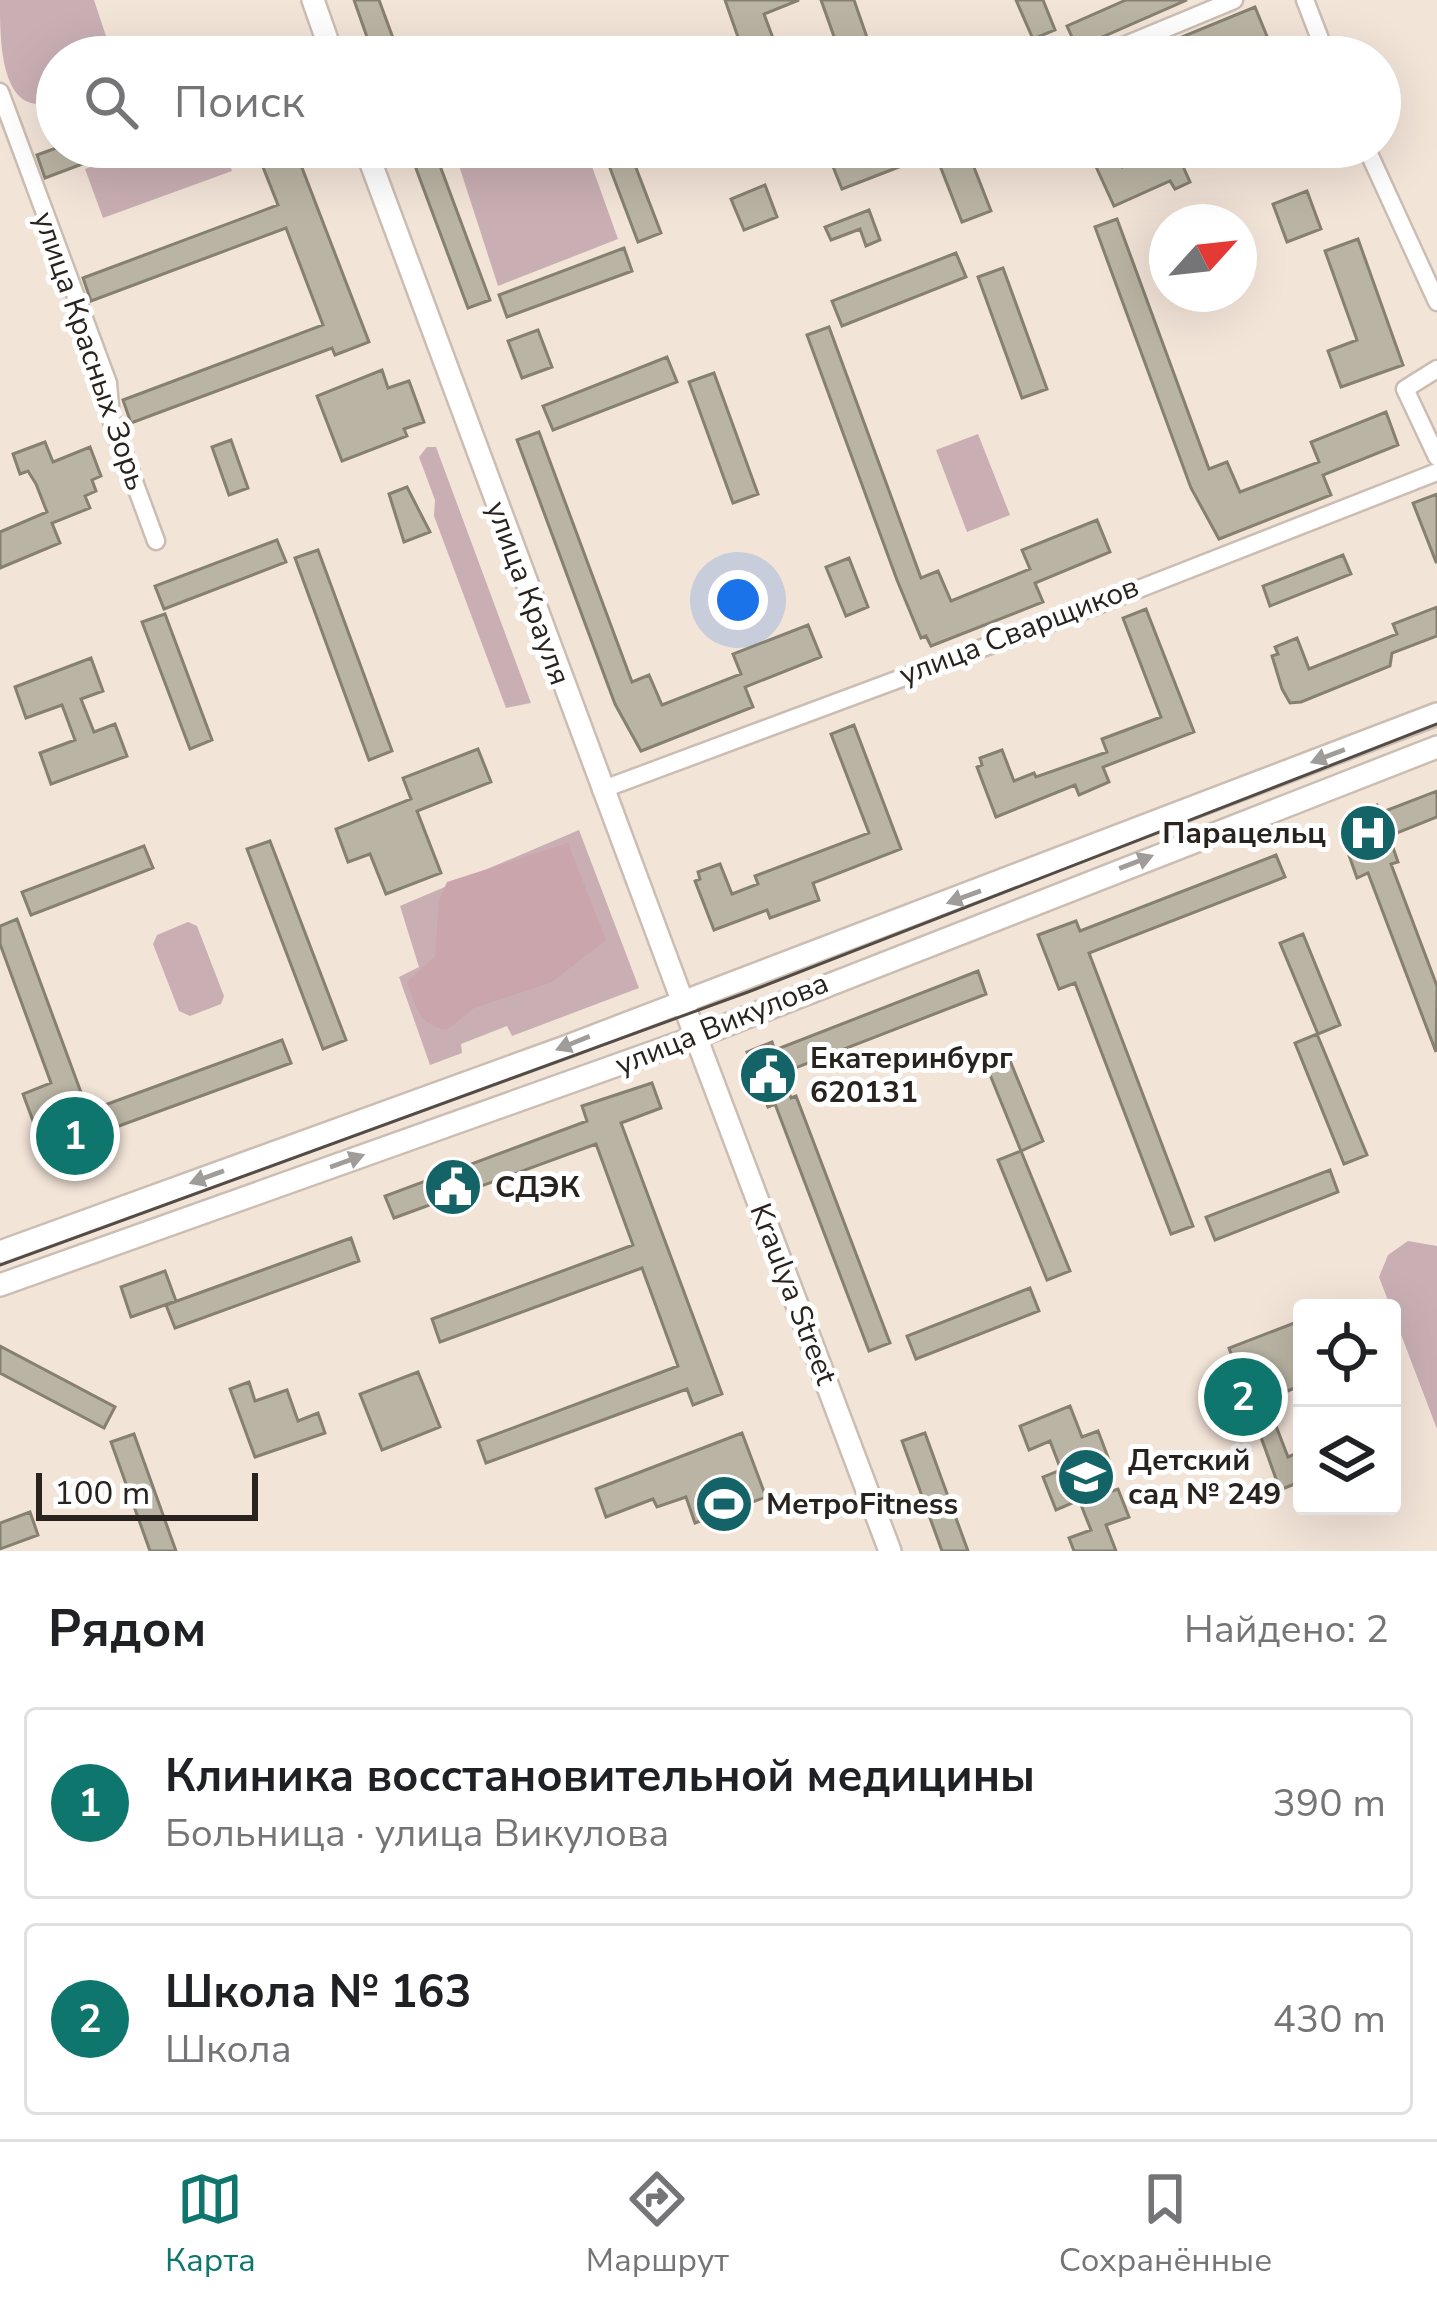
<!DOCTYPE html>
<html lang="ru">
<meta charset="utf-8">
<style>
body{margin:0;font-family:"Nunito Sans",sans-serif;background:#f2f2f2;color:#202124}
.controls{position:absolute;right:36px;bottom:36px;display:grid;overflow:hidden;border-radius:12px;box-shadow:0 12px 48px #0002}
.controls button{width:108px;height:108px;display:grid;place-items:center;padding:0;border:0;border-bottom:3px solid #e0e0e0;background:#fff;color:#202124;font:60px sans-serif}
.compass{position:absolute;left:1149px;top:204px;width:108px;height:108px;border-radius:50%;background:#fff;box-shadow:0 12px 48px #0002;rotate:63deg}
.scale{position:absolute;left:36px;bottom:30px;width:222px;box-sizing:border-box;padding-left:12px;border:6px solid #29231f;border-top:0;font-size:33px;line-height:42px;white-space:nowrap;color:#29231f;-webkit-text-stroke:9px #fff;paint-order:stroke}
.you{position:absolute;left:738px;top:600px;width:42px;height:42px;margin:-30px;border:9px solid #fff;border-radius:50%;background:#1a73e8;box-shadow:0 0 0 18px #1a73e833}
.badge{display:grid;place-items:center;width:78px;height:78px;border-radius:50%;background:#0f766e;color:#fff;font-size:39px;font-weight:700}
.pin{position:absolute;translate:-50% -50%;border:6px solid #fff;box-shadow:0 3px 12px #0006}
.list{margin:0;padding:0;list-style:none}
h2{display:flex;justify-content:space-between;align-items:center;height:156px;margin:0;padding:0 48px;font-size:51px}
h2 small{font-size:39px;font-weight:400;color:#757577}
.list li{display:grid;grid-template-columns:78px 1fr auto;gap:36px;align-items:center;box-sizing:border-box;height:192px;margin:0 24px 24px;padding:0 24px;border:3px solid #e0e0e0;border-radius:12px}
.list b{display:block;font-size:45px;white-space:nowrap}
.list p{margin:0;font-size:39px;white-space:nowrap;color:#757577}
.list em{font-size:39px;font-style:normal;color:#757577}
.icon{flex:none;width:66px;height:66px;fill:none;stroke:currentColor;stroke-width:2;stroke-linecap:round;stroke-linejoin:round}
.map{position:relative;flex:none;width:1437px;height:1551px;overflow:hidden}
.search{position:absolute;background:#fff;box-shadow:0 12px 48px #0002;left:36px;right:36px;top:36px;height:132px;display:flex;align-items:center;gap:30px;box-sizing:border-box;padding:0 42px;border-radius:66px;color:#757577;font-size:45px}
.sheet{height:588px;background:#fff}
nav{display:flex;justify-content:space-around;align-items:center;box-sizing:border-box;height:168px;border-top:3px solid #e0e0e0;background:#fff;font-size:33px;color:#757577}
nav a{display:grid;justify-items:center;gap:6px}
nav .on{color:#0f766e}
.map>svg:first-child{display:block}
</style>
<div class="map">
<svg width="1437" height="1551" viewBox="0 0 1437 1551">
<rect width="100%" height="100%" fill="#f3e4d8"/>
<path fill="#c9afb3" d="M0,0H94L113,57H57V100C0,123 0,41 0,0Z
M145,147H223L232,171L103,218L85,169Z
M453,147H585L618,239L498,286Z
M978,434L1010,515L967,532L936,450Z
M427,447H436L531,703L506,708L434,516L435,500L419,457Z
M579,830L639,988L512,1036L507,1026L461,1044L462,1053L430,1065L399,977L419,967L400,906Z
M188,922L197,926L224,996L221,1004L190,1016L179,1011L153,944L157,935Z
M1408,1241L1437,1246V1429L1379,1277L1388,1255Z"/>
<path fill="#cba5ac" d="M568,843L606,940L552,982L474,1008L447,1030C420,1027 415,1005 407,982L435,956L439,900L447,882Z"/>
<path fill="#bab4a4" stroke="#868071" stroke-width="3" d="M354,0H379L400,57H374Z
M725,0H799L764,14L780,57H745Z
M821,0H854L870,46L841,56Z
M1016,0H1043L1055,30L1033,39Z
M1126,0H1187L1077,48L1067,26Z
M1255,7L1273,51L1258,57H1172L1167,43Z
M59,147H125V148L45,178L37,155Z
M255,147H294L369,342L335,355L332,348L131,423L123,400L323,325L286,228L91,301L83,278L278,205Z
M408,147H433L490,300L468,308Z
M602,147H628L661,233L638,242Z
M860,147H966L991,211L962,222L935,153L842,189L830,159Z
M1087,147H1113L1122,167L1176,151L1190,182L1175,189L1170,181L1114,206Z
M765,185L777,217L744,230L731,199Z
M1307,191L1321,229L1287,242L1273,204Z
M869,210L880,240L866,246L860,229L831,240L825,227Z
M1117,219L1209,469L1227,462L1240,492L1319,462L1311,442L1386,412L1398,445L1323,475L1331,495L1219,539L1191,488L1095,227Z
M1358,239L1403,365L1341,387L1328,351L1357,340L1325,251Z
M624,248L632,271L507,317L499,295Z
M956,253L966,277L842,326L832,301Z
M1003,268L1047,389L1022,398L978,277Z
M829,327L921,578L938,571L951,601L1030,569L1022,550L1097,520L1110,552L1035,583L1043,602L931,646L926,636L921,638L897,580L807,335Z
M538,330L552,367L522,378L508,341Z
M667,357L677,382L553,430L543,406Z
M382,370L388,388L409,381L424,422L404,429L407,436L342,461L317,396Z
M714,373L758,494L733,503L689,382Z
M539,432L632,682L649,675L662,705L741,674L733,654L808,625L821,657L745,687L753,707L641,751L615,704L517,440Z
M231,440L248,488L229,495L212,447Z
M45,442L53,462L90,447L101,476L92,480L96,491L85,496L90,508L52,523L60,543L0,568V532L47,512L36,484L28,471L20,474L13,454Z
M407,487L430,532L404,542L389,494Z
M1437,494V562H1436L1413,503Z
M277,540L286,562L164,609L155,586Z
M318,550L392,751L369,760L295,558Z
M1343,555L1351,574L1270,606L1263,586Z
M849,558L868,607L846,616L826,567Z
M1437,607V636L1392,653L1390,666L1301,702L1290,703L1282,689L1272,656L1278,654L1275,647L1297,638L1309,669L1397,634L1393,624Z
M1146,609L1194,732L1103,767L1109,782L1079,795L1075,785L996,817L977,767L982,765L980,758L1002,750L1014,781L1034,773L1036,777L1107,752L1102,739L1161,717L1123,618Z
M165,614L212,740L190,749L142,622Z
M91,658L103,691L81,699L94,732L115,724L127,756L51,784L40,753L75,740L62,705L26,718L15,687Z
M854,725L901,849L813,883L819,900L770,918L767,910L714,930L695,881L700,879L698,872L720,864L732,894L758,884L755,876L869,833L831,734Z
M478,749L491,782L417,811L441,873L386,894L370,854L348,862L336,829L411,799L403,778Z
M1437,791V817L1389,836L1398,862L1391,864L1437,986L1436,1052L1368,873L1357,878L1346,847L1354,844L1348,829L1357,813L1377,805L1380,813Z
M270,841L346,1040L323,1049L247,849Z
M144,846L153,868L31,915L22,892Z
M1276,855L1285,877L1089,953L1193,1226L1171,1234L1075,983L1059,989L1038,935L1076,921L1080,931Z
M17,919L86,1106L92,1103L94,1109L282,1040L291,1063L45,1153L23,1094L51,1083L0,944V926Z
M1303,934L1340,1025L1318,1034L1280,943Z
M978,971L986,994L782,1073L791,1098L796,1096L890,1343L869,1351L775,1104L768,1107L747,1052L772,1042L775,1050Z
M1317,1034L1367,1155L1344,1164L1295,1043Z
M1006,1051L1043,1141L1021,1151L984,1060Z
M652,1083L661,1108L621,1123L722,1394L693,1405L687,1389L486,1463L478,1441L678,1366L642,1268L440,1342L432,1319L633,1245L596,1144L394,1218L385,1196L587,1121L582,1106Z
M1021,1151L1070,1271L1047,1280L998,1160Z
M1330,1170L1338,1192L1215,1240L1206,1217Z
M351,1238L359,1261L175,1328L166,1305Z
M165,1271L176,1301L131,1317L121,1287Z
M1030,1288L1039,1311L916,1359L907,1336Z
M1302,1320V1385L1266,1400L1288,1457L1302,1451V1481L1280,1490L1229,1348Z
M0,1346L115,1407L104,1428L0,1373Z
M418,1372L440,1427L382,1450L360,1394Z
M249,1382L255,1401L287,1390L298,1421L318,1413L325,1433L255,1457L230,1389Z
M1070,1406L1082,1437L1098,1431L1109,1460L1090,1468L1100,1495L1118,1489L1129,1517L1106,1525L1116,1551H1074L1069,1538L1091,1530L1079,1500L1056,1510L1043,1477L1061,1470L1050,1441L1029,1450L1020,1426Z
M742,1433L766,1497L695,1523L686,1497L657,1507L653,1499L606,1517L596,1489Z
M925,1433L942,1480L968,1551H942L902,1441Z
M134,1434L176,1551H150L111,1442Z
M30,1512L38,1535L0,1549V1523Z"/>
<g fill="none" stroke-linecap="round" stroke-linejoin="round">
<defs>
<path id="minor" d="M1305,0L1327,57
M1097,57L1234,0
M0,92L108,383L111,419L156,541
M1366,147L1437,302
M1437,369L1405,389L1437,457
M601,790L1098,605L1437,472"/>
<path id="tertiary" d="M313,0L333,57
M365,147L682,1000
M0,1252L565,1047L1437,714
M0,1285L696,1037L1437,747"/>
<path id="secondary" d="M682,1000L890,1551"/>
</defs>
<use href="#minor" stroke="#ccbdb2" stroke-width="21"/>
<use href="#tertiary" stroke="#ccbdb2" stroke-width="26"/>
<use href="#secondary" stroke="#ccbdb2" stroke-width="26"/>
<use href="#minor" stroke="#fff" stroke-width="16"/>
<use href="#tertiary" stroke="#fff" stroke-width="21"/>
<use href="#secondary" stroke="#fff" stroke-width="21"/>
<path stroke="#534b46" stroke-width="3" d="M0,1265L748,992L1437,724"/>
</g>
<defs><path id="oneway-solid" d="M-6-.8H1V-3.2L6.5 0L1 3.2V.8H-6Z" transform="scale(3)"/></defs>
<g fill="#9f9c9a">
<use href="#oneway-solid" transform="translate(1328 756) rotate(159)"/>
<use href="#oneway-solid" transform="translate(1136 862) rotate(-21)"/>
<use href="#oneway-solid" transform="translate(964 897) rotate(160)"/>
<use href="#oneway-solid" transform="translate(573 1043) rotate(158)"/>
<use href="#oneway-solid" transform="translate(347 1161) rotate(-20)"/>
<use href="#oneway-solid" transform="translate(207 1177) rotate(160)"/>
</g>
<defs>
<symbol id="hospital-disc" viewBox="-11 -11 22 22"><circle r="9.5" fill="#146467" stroke="#fff"/><path d="M-5-5h3v3.5h4V-5h3V5h-3V1.5h-4V5h-3Z" fill="#fff"/></symbol>
<symbol id="civic-disc" viewBox="-11 -11 22 22"><circle r="9.5" fill="#146467" stroke="#fff"/><path d="M-.6-6.5H3V-4.5H.6V-3L4-1V1h2V6H-6V1h2V-1L-.6-3ZM-1.2 2.5V6h2.4V2.5Z" fill="#fff"/></symbol>
<symbol id="school-disc" viewBox="-11 -11 22 22"><circle r="9.5" fill="#146467" stroke="#fff"/><path d="M0-5L7-2L0 1L-7-2ZM-4 1L0 2.5L4 1V4Q0 6-4 4Z" fill="#fff"/></symbol>
<symbol id="stadium-disc" viewBox="-11 -11 22 22"><circle r="9.5" fill="#146467" stroke="#fff"/><path d="M0-5a6.5 5 0 1 0 0 10a6.5 5 0 1 0 0-10ZM-3.5-1.8h7v3.6h-7Z" fill="#fff"/></symbol>
</defs>
<g fill-rule="evenodd">
<use href="#hospital-disc" x="1335" y="800" width="66" height="66"/>
<use href="#civic-disc" x="735" y="1042" width="66" height="66"/>
<use href="#civic-disc" x="420" y="1154" width="66" height="66"/>
<use href="#school-disc" x="1053" y="1444" width="66" height="66"/>
<use href="#stadium-disc" x="691" y="1471" width="66" height="66"/>
</g>
<g text-anchor="middle" dominant-baseline="central" stroke-width="10" stroke-linejoin="round" paint-order="stroke">
<g font-size="30" fill="#29231f" stroke="#fff">
<text transform="translate(90 351) rotate(71)">улица Красных Зорь</text>
<text transform="translate(528 593) rotate(70)">улица Крауля</text>
<text transform="translate(1019 631) rotate(-21)">улица Сварщиков</text>
<text transform="translate(722 1024) rotate(-22)">улица Викулова</text>
<text transform="translate(793 1294) rotate(69)">Kraulya Street</text>
</g>
<g font-size="30" font-weight="bold" fill="#29231f" stroke="#fff" text-anchor="start">
<text x="1326" y="833" text-anchor="end">Парацельц</text>
<text x="810" y="1058">Екатеринбург<tspan x="810" dy="34">620131</tspan></text>
<text x="495" y="1187">СДЭК</text>
<text x="1128" y="1460">Детский<tspan x="1128" dy="34">сад № 249</tspan></text>
<text x="766" y="1504">МетроFitness</text>
</g>
</g>
</svg>
<div class="controls">
<button><svg class="icon" aria-label="locate" viewBox="0 0 24 24"><circle cx="12" cy="12" r="6"/><path d="M12 2v4M12 18v4M2 12h4M18 12h4"/></svg></button>
<button><svg class="icon" aria-label="layers" viewBox="0 0 24 24"><path d="M12 4l9 5-9 5-9-5zM3 14l9 5 9-5"/></svg></button>
</div>
<svg class="compass" viewBox="-18 -18 36 36"><path d="M0-13l5 13h-10z" fill="#e53935"/><path d="M0 13l5-13h-10z" fill="#757577"/></svg>
<div class="scale">100 m</div>
<div class="you"></div>
<div class="pin badge" style="left:75px;top:1136px">1</div>
<div class="pin badge" style="left:1243px;top:1397px">2</div>
<div class="search"><svg class="icon" aria-label="search" viewBox="0 0 24 24"><circle cx="10" cy="10" r="6"/><path d="M15 15l6 6"/></svg>Поиск</div>
</div>
<section class="sheet">
<h2>Рядом<small>Найдено: 2</small></h2>
<ul class="list">
<li><span class="badge">1</span><div><b>Клиника восстановительной медицины</b><p>Больница · улица Викулова</p></div><em>390 m</em></li>
<li><span class="badge">2</span><div><b>Школа № 163</b><p>Школа</p></div><em>430 m</em></li>
</ul>
</section>
<nav>
<a class="on"><svg class="icon" aria-label="map" viewBox="0 0 24 24"><path d="M3 6l6-2 6 2 6-2v14l-6 2-6-2-6 2zM9 4v14M15 6v14"/></svg>Карта</a>
<a><svg class="icon" aria-label="directions" viewBox="0 0 24 24"><path d="M12 3l9 9-9 9-9-9zM9 14v-3h6M13 9l2 2-2 2"/></svg>Маршрут</a>
<a><svg class="icon" aria-label="saved" viewBox="0 0 24 24"><path d="M7 4h10v16l-5-4-5 4z"/></svg>Сохранённые</a>
</nav>
